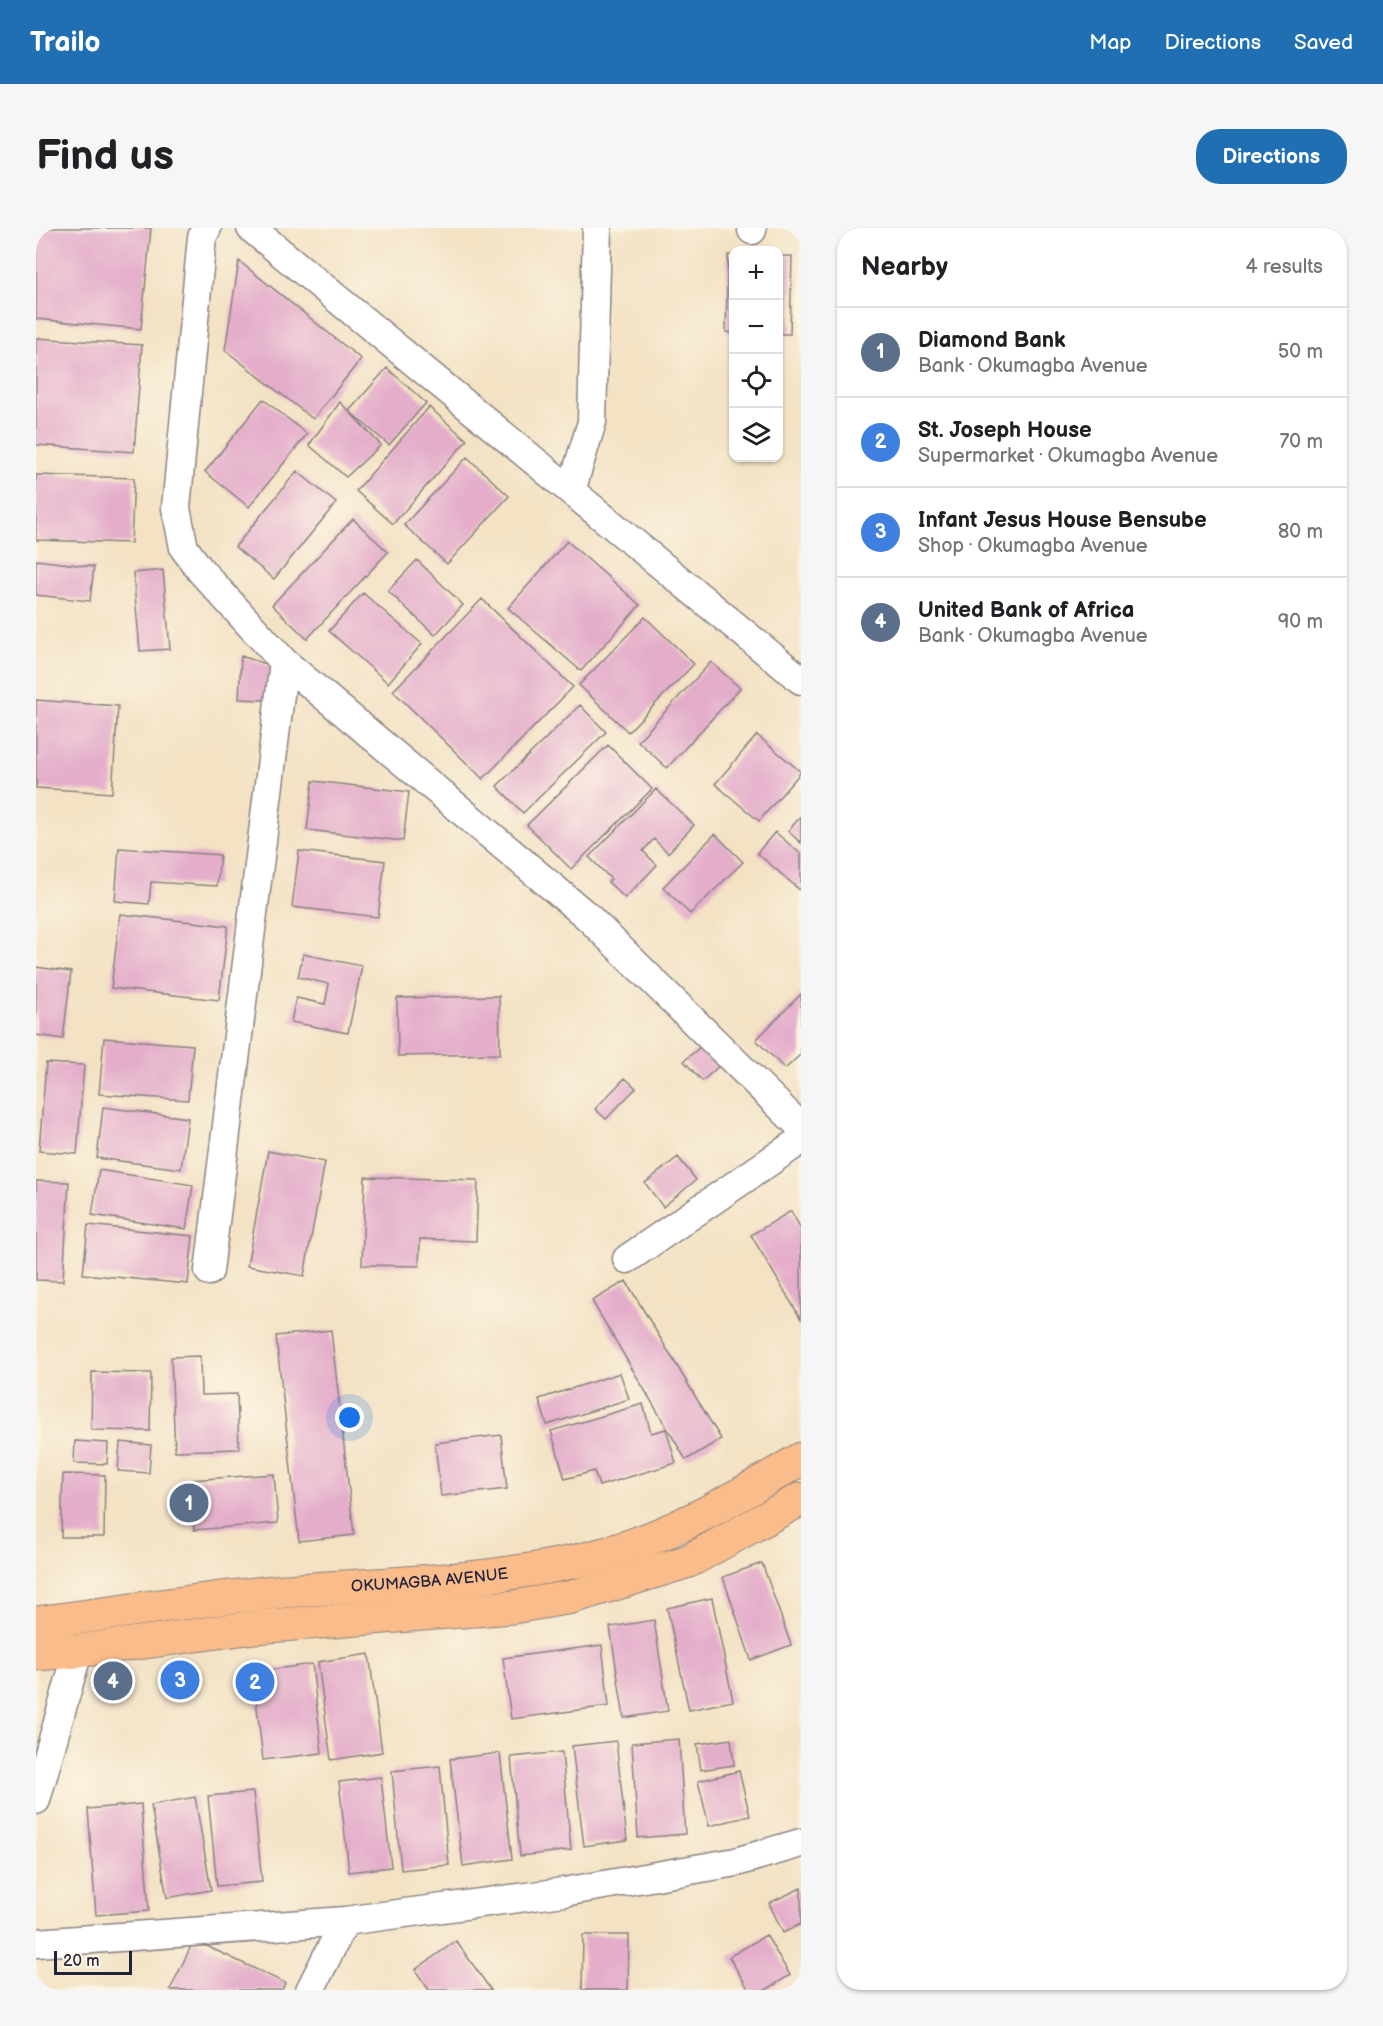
<!DOCTYPE html>
<meta charset="utf-8">
<style>
body{margin:0;font-family:"Balsamiq Sans",sans-serif;background:#f6f6f6;color:#202124}
.controls{position:absolute;right:18px;top:18px;display:grid;overflow:hidden;border-radius:12px;box-shadow:0 2px 4px #0004}
.controls button{width:54px;height:54px;display:grid;place-items:center;padding:0;border:0;border-bottom:2px solid #e0e0e0;background:#fff;color:#202124;font:30px sans-serif}
.scale{position:absolute;left:18px;bottom:15px;width:78px;box-sizing:border-box;padding-left:6px;border:3px solid #22223b;border-top:0;font-size:16px;line-height:21px;white-space:nowrap;color:#22223b;-webkit-text-stroke:4px #fcf5e5;paint-order:stroke}
.you{position:absolute;left:314px;top:1190px;width:21px;height:21px;margin:-15px;border:4px solid #fff;border-radius:50%;background:#1a73e8;box-shadow:0 0 0 9px #1a73e833}
.badge{display:grid;place-items:center;width:39px;height:39px;border-radius:50%;background:#1f6fb2;color:#fff;font-size:20px;font-weight:700}
.pin{position:absolute;translate:-50% -50%;border:3px solid #fff;box-shadow:0 2px 6px #0006}
.list{margin:0;padding:0;list-style:none}
h2{display:flex;justify-content:space-between;align-items:center;height:78px;margin:0;padding:0 24px;font-size:26px}
h2 small{font-size:20px;font-weight:400;color:#757577}
.list li{display:grid;grid-template-columns:39px 1fr auto;gap:18px;align-items:center;box-sizing:border-box;height:90px;padding:0 24px;border-top:2px solid #e0e0e0}
.list b{display:block;font-size:22px;white-space:nowrap}
.list p{margin:0;font-size:20px;white-space:nowrap;color:#757577}
.list em{font-size:20px;font-style:normal;color:#757577}
.icon{flex:none;width:33px;height:33px;fill:none;stroke:currentColor;stroke-width:2;stroke-linecap:round;stroke-linejoin:round}
.map{position:relative;flex:none;width:765px;height:1762px;overflow:hidden;border-radius:24px}
header{display:flex;align-items:center;gap:36px;box-sizing:border-box;height:84px;padding:0 30px;background:#1f6fb2;color:#fff}
header strong{font-size:28px}
nav{display:flex;gap:33px;margin-inline-start:auto;font-size:21px}
.intro{display:flex;align-items:center;justify-content:space-between;box-sizing:border-box;height:144px;padding:0 36px}
h1{margin:0;font-size:42px}
.button{padding:15px 27px;border-radius:24px;background:#1f6fb2;color:#fff;font-size:21px;font-weight:700}
main{display:flex;gap:36px;padding:0 36px}
aside{flex:1;background:#fff;border-radius:24px;box-shadow:0 2px 4px #0004}
.map>svg:first-child{display:block}
</style>
<header>
<strong>Trailo</strong>
<nav><a>Map</a><a>Directions</a><a>Saved</a></nav>
</header>
<div class="intro"><h1>Find us</h1><a class="button">Directions</a></div>
<main>
<div class="map">
<svg width="765" height="1762" viewBox="0 0 765 1762">
<rect width="100%" height="100%" fill="#fcf5e5"/>
<filter id="ink" filterUnits="userSpaceOnUse"><feTurbulence type="fractalNoise" baseFrequency=".0167" numOctaves="2"/><feDisplacementMap in="SourceGraphic" scale="12" xChannelSelector="R" yChannelSelector="G"/><feConvolveMatrix kernelMatrix="1 2 1 2 8 2 1 2 1" color-interpolation-filters="sRGB"/></filter>
<filter id="wash" filterUnits="userSpaceOnUse"><feTurbulence type="fractalNoise" baseFrequency=".008" numOctaves="4" result="noise"/><feDisplacementMap in="SourceGraphic" scale="24" xChannelSelector="R" yChannelSelector="G"/><feGaussianBlur stdDeviation="1.35" result="paint"/><feColorMatrix in="noise" values="0 0 0 0 0 0 0 0 0 0 0 0 0 0 0 0 0 1.4 0 .05"/><feComposite in="paint" operator="in"/></filter>
<g filter="url(#wash)">
<rect width="100%" height="100%" fill="#f3e2c4"/>
<g id="blocks">
<path fill="#e4aecb" d="M0,0H115L105,101L0,91Z
M692,27H698V105L690,104Z
M742,28H756L754,106H742Z
M203,33L325,131L277,191L189,122Z
M0,110L106,117L98,224L0,217Z
M351,140L390,175L353,217L313,183Z
M227,171L271,206L213,279L169,244Z
M304,174L345,217L310,249L273,217Z
M393,179L431,212L357,296L320,263Z
M431,229L473,268L411,336L368,297Z
M261,243L300,275L238,351L199,319Z
M0,247L98,250L95,315L0,312Z
M317,291L352,324L271,411L236,377Z
M531,313L604,377L545,443L472,380Z
M0,332L58,339L54,373L0,367Z
M381,332L427,377L399,407L352,363Z
M127,342L134,421L104,423L97,345Z
M327,365L386,416L352,455L293,403Z
M446,371L537,459L447,551L357,463Z
M609,389L658,436L592,504L543,457Z
M205,428L239,439L228,472L203,471Z
M675,434L704,460L631,540L602,513Z
M0,472L82,478L76,565L0,560Z
M544,477L570,504L487,585L461,558Z
M721,507L765,544L723,593L679,556Z
M572,517L616,561L535,641L491,597Z
M277,553L373,564L367,613L271,602Z
M620,561L658,597L632,625L618,611L607,623L621,637L589,670L572,654L575,651L553,629Z
M765,588V615L752,603Z
M739,604L765,626V663L721,625Z
M679,606L707,634L654,686L627,659Z
M83,620L184,627L181,658L115,654L113,676L79,673Z
M263,623L349,633L342,689L256,679Z
M84,686L192,698L183,772L75,760Z
M267,726L326,738L312,805L255,794L260,770L289,776L293,756L262,749Z
M0,739L35,744L27,811L0,807Z
M765,766V826L749,841L720,812Z
M463,768L464,826L362,828L361,770Z
M68,810L157,817L152,872L63,866Z
M665,818L682,839L666,853L648,833Z
M10,835L48,837L41,926L3,923Z
M589,850L600,860L570,891L559,881Z
M67,879L152,890L145,941L61,930Z
M232,923L289,934L268,1048L211,1038Z
M642,929L660,952L627,979L609,955Z
M63,942L157,957L150,1001L56,987Z
M329,949L442,952L440,1013L384,1011L383,1038L326,1037Z
M0,953L33,954L27,1053L0,1052Z
M755,983L765,1001V1091L715,1007Z
M52,997L157,1008L152,1056L47,1046Z
M590,1053L685,1211L650,1232L556,1073Z
M295,1102L318,1307L263,1313L240,1108Z
M164,1128L165,1167L201,1166L203,1221L139,1223L135,1129Z
M56,1144L115,1145L114,1203L55,1202Z
M584,1145L593,1171L511,1197L503,1171Z
M607,1176L615,1205L630,1201L640,1235L563,1258L558,1243L529,1251L515,1203Z
M465,1207L471,1261L405,1268L399,1215Z
M39,1213L72,1215L71,1236L38,1235Z
M84,1214L115,1217L113,1245L82,1243Z
M27,1246L69,1247L68,1309H25Z
M238,1246L242,1295L158,1302L155,1252Z
M726,1335L755,1417L715,1432L687,1349Z
M676,1370L697,1473L653,1482L631,1380Z
M618,1392L632,1483L588,1490L574,1399Z
M566,1417L573,1478L475,1491L467,1430Z
M333,1426L346,1524L295,1532L282,1434Z
M276,1436L286,1525L227,1532L217,1444Z
M643,1511L649,1606L602,1610L596,1515Z
M695,1511L698,1537L665,1542L661,1516Z
M580,1513L591,1612L548,1618L536,1518Z
M526,1524L535,1622L484,1628L475,1529Z
M464,1525L476,1631L427,1638L414,1531Z
M404,1538L413,1637L365,1642L356,1543Z
M703,1543L714,1588L673,1598L662,1553Z
M345,1549L355,1639L313,1644L303,1554Z
M217,1564L226,1654L181,1658L172,1568Z
M159,1569L175,1662L131,1670L115,1577Z
M105,1576L113,1683L60,1687L52,1581Z
M765,1660V1696L747,1705L733,1675Z
M547,1707H593L592,1762H546Z
M730,1707L754,1747L730,1762H713L693,1729Z
M158,1712L249,1755L246,1762H134Z
M420,1713L455,1762H393L379,1742Z"/>
</g>
</g>
<g filter="url(#ink)">
<use href="#blocks" fill-opacity="0" stroke="#8a8280" stroke-width="1.5"/>
<g fill="none" stroke-linecap="round" stroke-linejoin="round">
<defs>
<path id="minor" d="M171,0L166,9L140,280L148,320L165,343L248,434L552,689L765,899
M215,0L765,452
M716,2V0
M535,263L556,194L561,0
M591,1031L765,912
M173,1043L248,434
M0,1572L42,1423
M0,1715L309,1693L528,1664L700,1634L765,1615
M274,1762L309,1693"/>
<g id="major">
<path id="s1" d="M0,1395C79,1385 159,1372 238,1364C350,1354 466,1356 575,1324C643,1304 704,1267 765,1231"/>
<path d="M0,1426L42,1423L219,1399L477,1379L536,1369L653,1333L765,1271"/>
</g>
</defs>
<use href="#minor" stroke="#8a8280" stroke-width="31"/>
<use href="#major" stroke="#8a8280" stroke-width="35"/>
<use href="#minor" stroke="#fff" stroke-width="28"/>
<use href="#major" stroke="#f9bc8a" stroke-width="33"/>
</g>
</g>
<g text-anchor="middle" dominant-baseline="central" stroke-width="4.5" stroke-linejoin="round" paint-order="stroke">
<g font-size="16" fill="#22223b" stroke="#fcf5e5">
<text stroke="none"><textPath href="#s1" startOffset="396">OKUMAGBA AVENUE</textPath></text>
</g>
</g>
</svg>
<div class="controls">
<button>+</button>
<button>−</button>
<button><svg class="icon" aria-label="locate" viewBox="0 0 24 24"><circle cx="12" cy="12" r="6"/><path d="M12 2v4M12 18v4M2 12h4M18 12h4"/></svg></button>
<button><svg class="icon" aria-label="layers" viewBox="0 0 24 24"><path d="M12 4l9 5-9 5-9-5zM3 14l9 5 9-5"/></svg></button>
</div>
<div class="scale">20 m</div>
<div class="you"></div>
<div class="pin badge" style="left:153px;top:1275px;background:#5c6f8a">1</div>
<div class="pin badge" style="left:219px;top:1454px;background:#3f7fe0">2</div>
<div class="pin badge" style="left:144px;top:1452px;background:#3f7fe0">3</div>
<div class="pin badge" style="left:77px;top:1453px;background:#5c6f8a">4</div>
</div>
<aside>
<h2>Nearby<small>4 results</small></h2>
<ul class="list">
<li><span class="badge" style="background:#5c6f8a">1</span><div><b>Diamond Bank</b><p>Bank · Okumagba Avenue</p></div><em>50 m</em></li>
<li><span class="badge" style="background:#3f7fe0">2</span><div><b>St. Joseph House</b><p>Supermarket · Okumagba Avenue</p></div><em>70 m</em></li>
<li><span class="badge" style="background:#3f7fe0">3</span><div><b>Infant Jesus House Bensube</b><p>Shop · Okumagba Avenue</p></div><em>80 m</em></li>
<li><span class="badge" style="background:#5c6f8a">4</span><div><b>United Bank of Africa</b><p>Bank · Okumagba Avenue</p></div><em>90 m</em></li>
</ul>
</aside>
</main>
